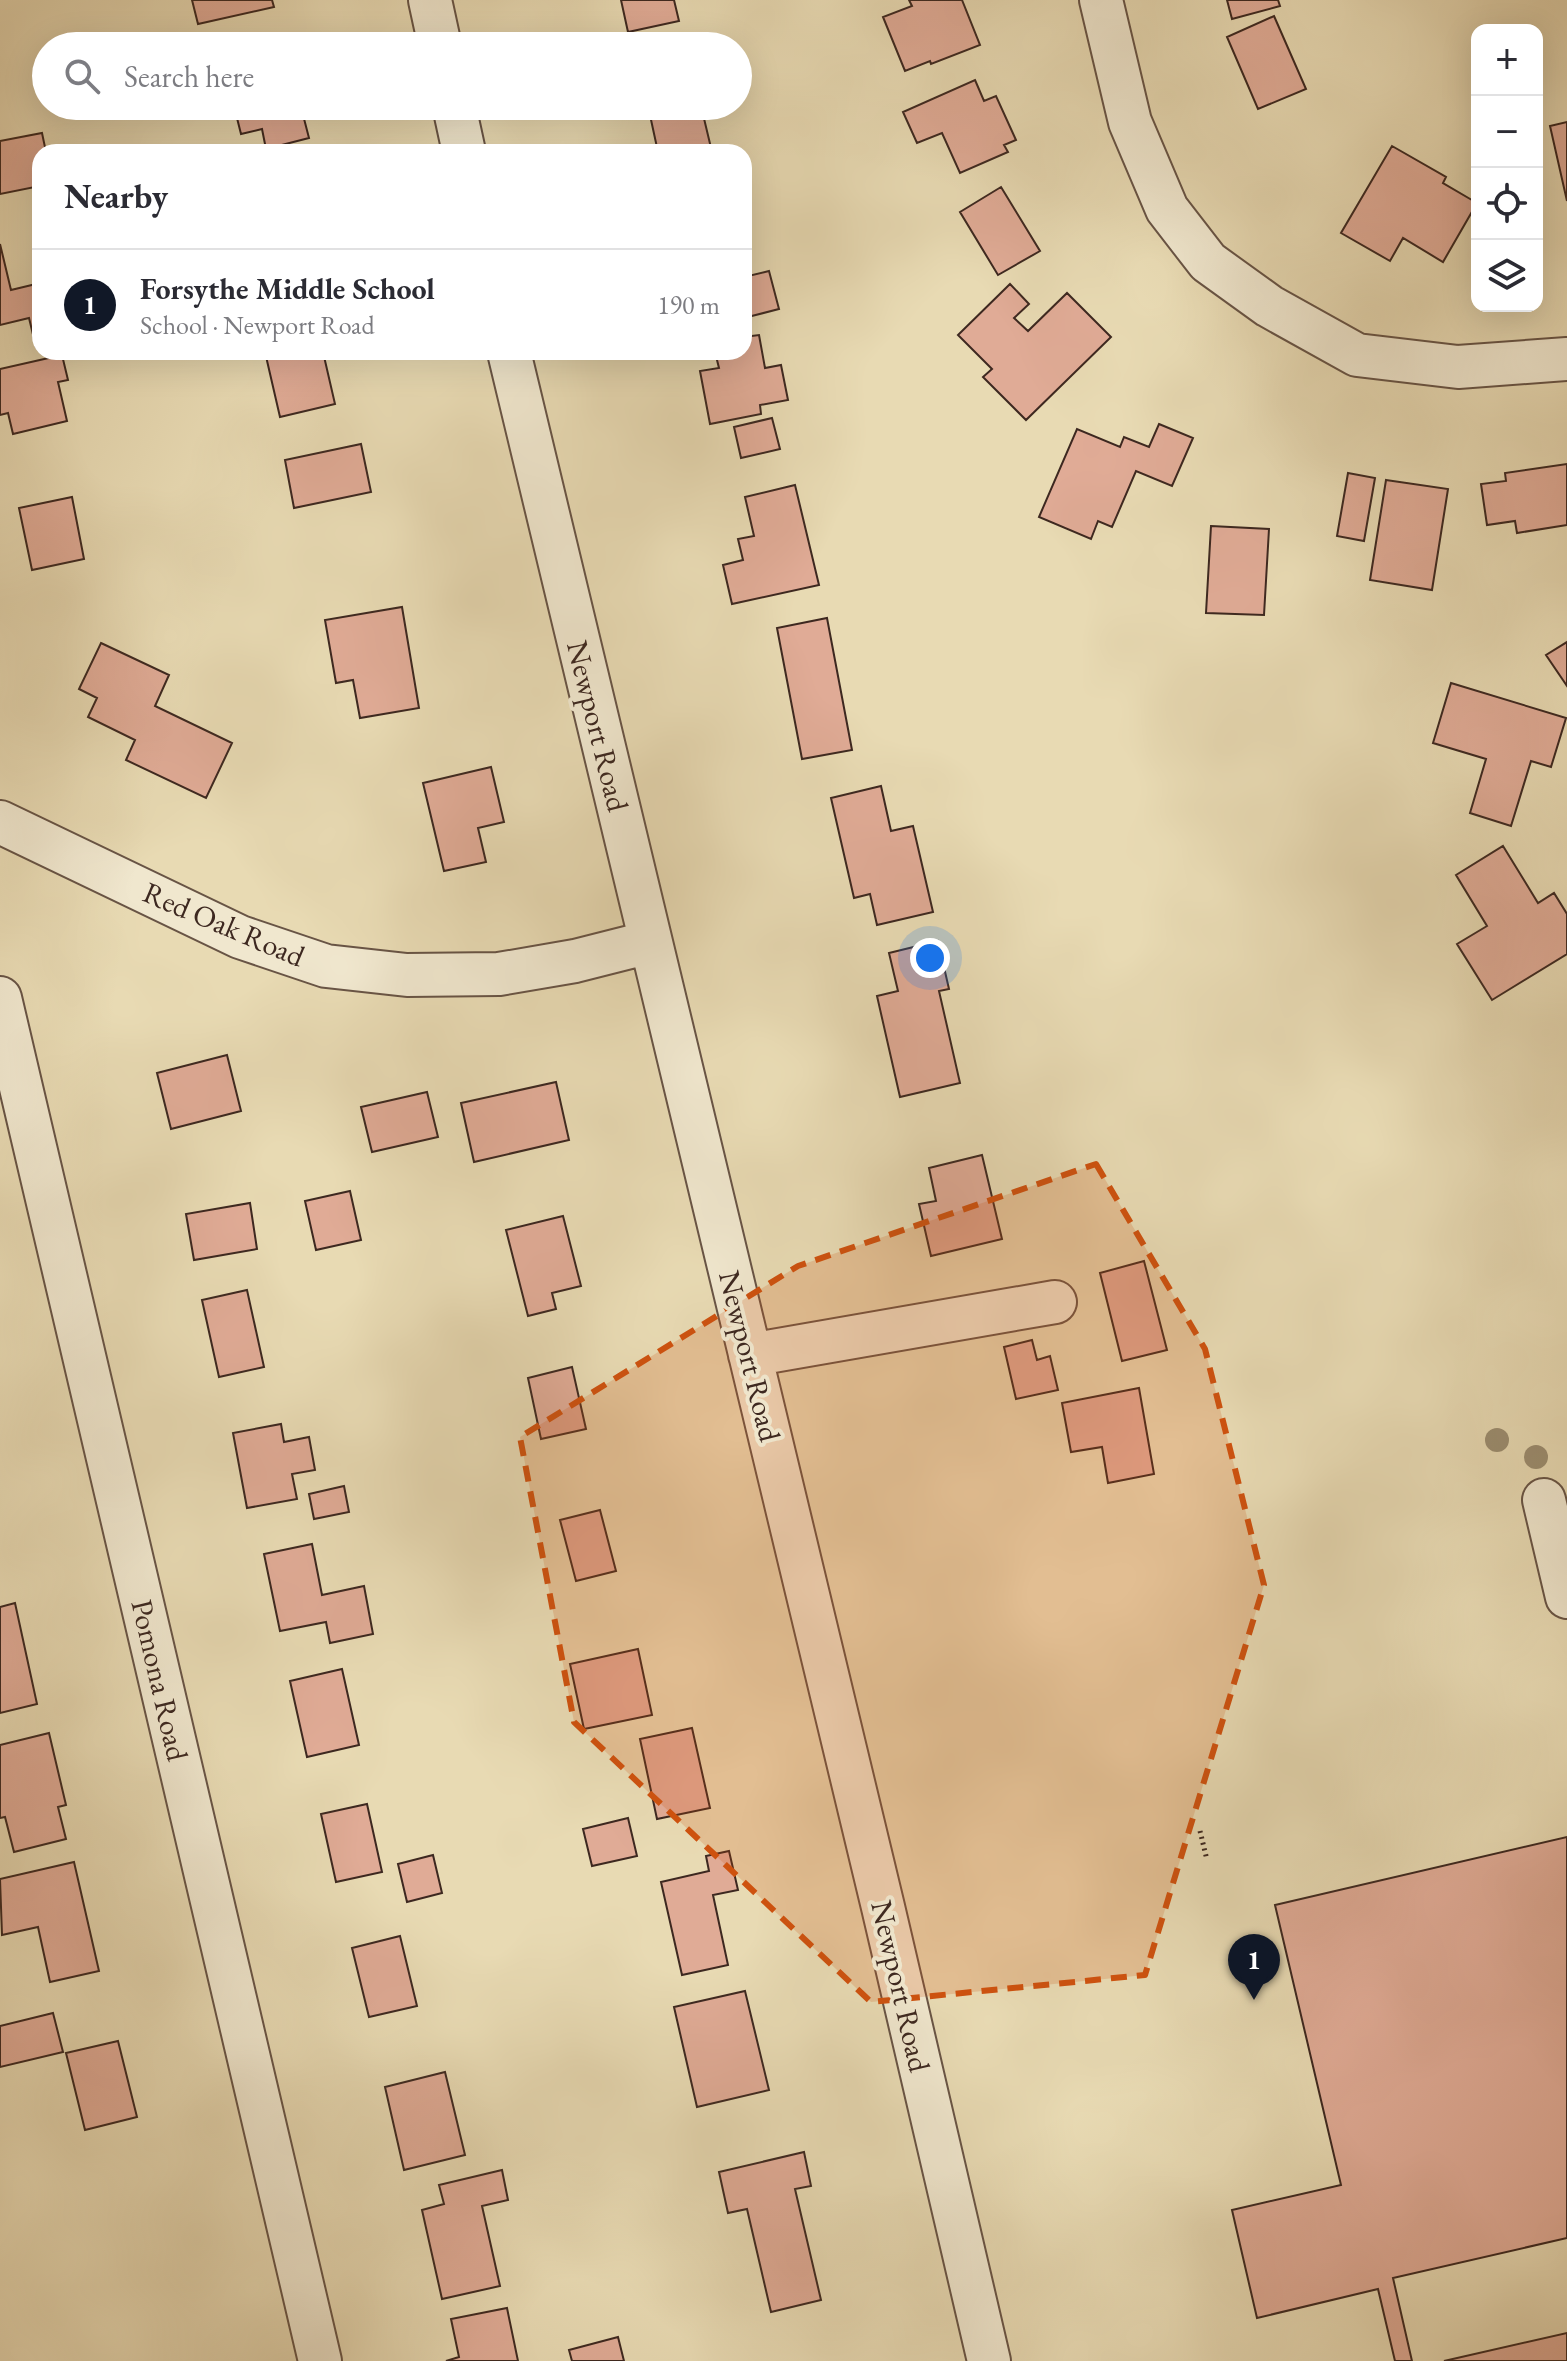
<!DOCTYPE html>
<meta charset="utf-8">
<style>
body{margin:0;font-family:"EB Garamond",serif;background:#f7f7f7;color:#2b2b33}
.controls{position:absolute;right:24px;top:24px;display:grid;overflow:hidden;border-radius:16px;box-shadow:0 8px 32px #0002}
.controls button{width:72px;height:72px;display:grid;place-items:center;padding:0;border:0;border-bottom:2px solid #e1e1e2;background:#fff;color:#2b2b33;font:40px sans-serif}
.you{position:absolute;left:930px;top:958px;width:28px;height:28px;margin:-20px;border:6px solid #fff;border-radius:50%;background:#1a73e8;box-shadow:0 0 0 12px #1a73e833}
.badge{display:grid;place-items:center;width:52px;height:52px;border-radius:50%;background:#111827;color:#fff;font-size:26px;font-weight:700}
.pin{position:absolute;translate:-50% -66px;filter:drop-shadow(0 2px 4px #0008)}
.pin::after{content:'';position:absolute;top:42px;width:28px;height:24px;background:inherit;clip-path:polygon(0 0,100% 0,50% 100%)}
.list{margin:0;padding:0;list-style:none}
h2{display:flex;justify-content:space-between;align-items:center;height:104px;margin:0;padding:0 32px;font-size:34px}
h2 small{font-size:26px;font-weight:400;color:#7c7c81}
.list li{display:grid;grid-template-columns:52px 1fr auto;gap:24px;align-items:center;box-sizing:border-box;height:112px;padding:0 32px;border-top:2px solid #e1e1e2}
.list b{display:block;font-size:30px;white-space:nowrap}
.list p{margin:0;font-size:26px;white-space:nowrap;color:#7c7c81}
.list em{font-size:26px;font-style:normal;color:#7c7c81}
.icon{flex:none;width:44px;height:44px;fill:none;stroke:currentColor;stroke-width:2;stroke-linecap:round;stroke-linejoin:round}
.map{position:relative;flex:none;width:1567px;height:2361px;overflow:hidden}
.search{position:absolute;background:#fff;box-shadow:0 8px 32px #0002;left:32px;top:32px;width:720px;height:88px;display:flex;align-items:center;gap:20px;box-sizing:border-box;padding:0 28px;border-radius:44px;color:#7c7c81;font-size:30px}
.panel{position:absolute;background:#fff;box-shadow:0 8px 32px #0002;left:32px;top:144px;width:720px;height:216px;border-radius:24px}
.map>svg:first-child{display:block}
</style>
<div class="map">
<svg width="1567" height="2361" viewBox="0 0 1567 2361">
<rect width="100%" height="100%" fill="#e8dab3"/>
<filter id="stains"><feTurbulence type="fractalNoise" baseFrequency=".0025" numOctaves="4"/><feColorMatrix values="0 0 0 0 .2 0 0 0 0 .09 0 0 0 0 .02 0 0 0 .5 -.17"/></filter>
<radialGradient id="worn" r=".72"><stop offset=".6" stop-color="#630" stop-opacity="0"/><stop offset="1" stop-color="#630" stop-opacity=".3"/></radialGradient>
<path fill="#e0ab96" stroke="#3d2820" stroke-width="2" d="M192,0H272L274,7L198,24Z
M621,0H674L679,21L628,32Z
M909,0H962L980,45L931,64L930,61L905,71L883,17L912,6Z
M1227,0H1278L1280,6L1232,19Z
M1274,16L1306,89L1258,109L1227,37Z
M261,37L263,46H225Z
M975,80L984,101L996,96L1016,140L1004,145L1008,152L960,173L942,133L917,143L903,112Z
M234,106H278L280,117L302,111L309,138L266,149L262,129L241,134Z
M648,106H701L712,152H658Z
M1567,122V201L1550,126Z
M42,133L46,152H40V186L0,194V141Z
M1392,146L1446,177L1443,183L1477,203L1443,262L1403,238L1390,261L1341,233Z
M1001,187L1040,251L998,275L960,212Z
M0,244L11,290L36,284L40,303V346L36,347L29,318L0,325Z
M769,271L779,309L744,318V277Z
M1010,284L1029,304L1014,318L1028,331L1067,293L1111,337L1026,420L983,377L992,369L958,335Z
M759,335L765,368L781,365L788,400L760,405L761,414L710,424L700,371L719,368L715,352H744V337Z
M265,352H323L335,404L280,417Z
M62,355L68,380L58,382L67,421L13,434L8,413L0,415V369Z
M772,418L780,449L741,458L734,427Z
M1159,424L1193,438L1172,486L1136,471L1112,527L1098,521L1091,539L1039,517L1077,429L1120,447L1124,437L1149,447Z
M361,444L371,492L294,508L285,460Z
M1567,464V525L1517,533L1515,521L1487,525L1481,484L1506,481L1505,473Z
M1348,473L1375,478L1364,541L1337,536Z
M1386,480L1448,489L1432,590L1370,580Z
M795,485L819,585L732,604L723,565L743,560L738,539L754,536L745,497Z
M72,497L84,559L32,570L19,508Z
M1211,526L1269,529L1264,615L1206,613Z
M402,607L419,708L360,718L353,680L336,683L325,620Z
M827,618L852,750L802,759L777,628Z
M1567,642V686L1546,655Z
M101,643L169,675L155,706L232,743L206,798L126,760L135,740L88,717L97,698L79,689Z
M1451,683L1566,718L1551,767L1531,761L1511,826L1470,813L1486,759L1433,743Z
M491,767L504,822L478,828L486,862L444,871L423,783Z
M881,786L891,831L913,826L933,912L877,925L870,894L854,898L831,798Z
M1503,846L1538,903L1554,893L1567,914V954L1492,1000L1457,944L1487,926L1456,875Z
M938,941L949,989L939,991L960,1083L900,1097L877,996L898,991L889,953Z
M227,1055L241,1111L171,1129L157,1073Z
M556,1082L569,1140L474,1162L461,1103Z
M427,1092L438,1137L372,1152L361,1107Z
M982,1155L1002,1239L931,1256L919,1204L936,1201L929,1168Z
M350,1191L361,1240L316,1250L305,1201Z
M250,1203L257,1249L194,1260L186,1214Z
M563,1216L581,1286L552,1293L556,1309L528,1316L506,1230Z
M1144,1261L1167,1350L1122,1361L1100,1273Z
M247,1290L264,1367L219,1377L202,1300Z
M1032,1340L1037,1360L1050,1356L1058,1390L1016,1399L1004,1347Z
M572,1367L586,1429L541,1439L528,1378Z
M1139,1388L1154,1474L1108,1483L1102,1447L1071,1452L1062,1403Z
M281,1424L284,1442L309,1437L315,1470L292,1474L297,1499L247,1508L233,1433Z
M344,1486L349,1512L314,1519L309,1494Z
M600,1510L616,1571L576,1581L560,1520Z
M312,1544L322,1595L364,1586L373,1634L330,1643L326,1622L280,1631L264,1554Z
M15,1603L37,1704L0,1713V1607Z
M638,1649L652,1715L584,1729L570,1664Z
M342,1669L359,1745L307,1757L290,1681Z
M692,1728L710,1808L657,1819L640,1739Z
M49,1733L66,1805L58,1807L66,1839L14,1852L5,1817L0,1818V1745Z
M367,1804L382,1872L336,1882L321,1814Z
M628,1818L637,1856L592,1866L583,1829Z
M1567,1837V2238L1393,2278L1412,2361H1395L1378,2289L1257,2318L1232,2210L1341,2185L1275,1905Z
M729,1851L738,1890L713,1895L728,1965L682,1975L661,1882L709,1871L706,1856Z
M433,1855L442,1893L407,1902L398,1864Z
M74,1862L99,1971L50,1982L38,1927L2,1935L0,1879Z
M400,1936L417,2006L369,2017L352,1948Z
M745,1991L769,2090L697,2107L674,2007Z
M53,2013L63,2052L0,2067V2026Z
M118,2041L137,2117L85,2130L66,2053Z
M445,2072L465,2155L404,2170L385,2087Z
M804,2152L811,2186L795,2189L821,2300L771,2312L747,2209L728,2213L719,2172Z
M502,2170L508,2200L482,2206L500,2286L442,2299L422,2210L444,2204L439,2185Z
M507,2308L518,2361H446L459,2357L451,2319Z
M1567,2333V2361H1444Z
M618,2337L624,2361H572L569,2350Z"/>
<g fill="none" stroke-linecap="round" stroke-linejoin="round">
<defs>
<path id="minor" d="M430,0L440,46
M1101,0L1130,122L1167,209L1208,262L1269,306L1357,355L1458,367L1567,359
M454,106L464,152
M509,352L883,1907L989,2361
M0,822L240,937L326,966L407,975L499,974L575,961L650,942
M0,998L320,2361
M750,1355L1055,1302
M1544,1500L1567,1597"/>
</defs>
<use href="#minor" stroke="#685445" stroke-width="46"/>
<path stroke="#3d2820" stroke-width="5" stroke-dasharray="2 4" stroke-linecap="butt" d="M1200,1831L1207,1860"/>
<use href="#minor" stroke="#f0e7ce" stroke-width="42"/>
</g>
<g fill="#9b8d70">
<circle cx="1497" cy="1440" r="12"/>
<circle cx="1536" cy="1457" r="12"/>
</g>
<path fill="#ce520f" fill-opacity="0.2" stroke="#ce520f" stroke-width="6" stroke-dasharray="16 10" stroke-linejoin="round" d="M1096,1164L1205,1349L1264,1585L1145,1975L871,2002L574,1722L520,1437L798,1266Z"/>
<g text-anchor="middle" dominant-baseline="central" stroke-width="8" stroke-linejoin="round" paint-order="stroke">
<g font-size="30" fill="#3d2820" stroke="#f0e7ce">
<text transform="translate(598 726) rotate(76)">Newport Road</text>
<text transform="translate(224 924) rotate(23)">Red Oak Road</text>
<text transform="translate(750 1356) rotate(76)">Newport Road</text>
<text transform="translate(160 1680) rotate(77)">Pomona Road</text>
<text transform="translate(901 1986) rotate(77)">Newport Road</text>
</g>
</g>
<rect width="100%" height="100%" filter="url(#stains)"/>
<rect width="100%" height="100%" fill="url(#worn)"/>
</svg>
<div class="controls">
<button>+</button>
<button>−</button>
<button><svg class="icon" aria-label="locate" viewBox="0 0 24 24"><circle cx="12" cy="12" r="6"/><path d="M12 2v4M12 18v4M2 12h4M18 12h4"/></svg></button>
<button><svg class="icon" aria-label="layers" viewBox="0 0 24 24"><path d="M12 4l9 5-9 5-9-5zM3 14l9 5 9-5"/></svg></button>
</div>
<div class="you"></div>
<div class="pin badge" style="left:1254px;top:2000px">1</div>
<div class="search"><svg class="icon" aria-label="search" viewBox="0 0 24 24"><circle cx="10" cy="10" r="6"/><path d="M15 15l6 6"/></svg>Search here</div>
<section class="panel">
<h2>Nearby<small></small></h2>
<ul class="list">
<li><span class="badge">1</span><div><b>Forsythe Middle School</b><p>School · Newport Road</p></div><em>190 m</em></li>
</ul>
</section>
</div>
